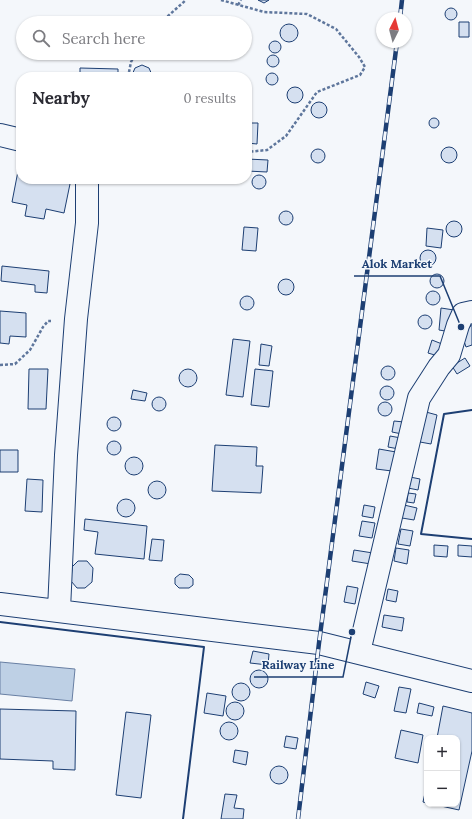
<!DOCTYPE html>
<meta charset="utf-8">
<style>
body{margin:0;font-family:Lora,serif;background:#f7f7f7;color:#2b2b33}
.controls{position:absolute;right:12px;bottom:12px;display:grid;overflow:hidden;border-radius:8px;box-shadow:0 1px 3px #0004}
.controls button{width:36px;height:36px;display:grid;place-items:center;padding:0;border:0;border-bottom:1px solid #e1e1e2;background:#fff;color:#2b2b33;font:20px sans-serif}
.compass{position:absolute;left:376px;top:12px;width:36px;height:36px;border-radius:50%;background:#fff;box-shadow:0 1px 3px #0004;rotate:6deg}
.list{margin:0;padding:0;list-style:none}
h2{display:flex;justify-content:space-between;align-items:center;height:52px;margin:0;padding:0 16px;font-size:17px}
h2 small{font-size:13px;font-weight:400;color:#7c7c81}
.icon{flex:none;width:22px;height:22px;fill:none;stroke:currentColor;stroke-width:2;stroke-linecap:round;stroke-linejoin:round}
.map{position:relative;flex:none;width:472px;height:819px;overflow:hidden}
.search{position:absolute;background:#fff;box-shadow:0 1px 3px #0004;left:16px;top:16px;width:236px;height:44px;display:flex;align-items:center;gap:10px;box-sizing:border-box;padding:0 14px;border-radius:22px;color:#7c7c81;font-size:15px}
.panel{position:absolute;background:#fff;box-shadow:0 1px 3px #0004;left:16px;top:72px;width:236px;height:112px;border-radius:16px}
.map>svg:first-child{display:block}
</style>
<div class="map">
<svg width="472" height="819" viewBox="0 0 472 819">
<rect width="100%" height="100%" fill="#f4f7fb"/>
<path fill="#bed0e5" stroke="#687fa3" d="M0,662L75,669L72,701L0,694Z"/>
<path fill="#d5e0f0" stroke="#1d3f73" d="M258,0H269L264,3Z
M445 14a6 6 0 1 1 12 0a6 6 0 1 1-12 0Z
M459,22H469V37H459Z
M280 33a9 9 0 1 1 18 0a9 9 0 1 1-18 0Z
M269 47a6 6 0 1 1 12 0a6 6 0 1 1-12 0Z
M267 61a6 6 0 1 1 12 0a6 6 0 1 1-12 0Z
M142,65L149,68L152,75L151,77H132V75L135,68Z
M80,68L118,69V77H80Z
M266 79a6 6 0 1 1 12 0a6 6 0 1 1-12 0Z
M287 95a8 8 0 1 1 16 0a8 8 0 1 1-16 0Z
M311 110a8 8 0 1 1 16 0a8 8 0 1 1-16 0Z
M429 123a5 5 0 1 1 10 0a5 5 0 1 1-10 0Z
M247,123H258L257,144L247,143Z
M441 155a8 8 0 1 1 16 0a8 8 0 1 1-16 0Z
M311 156a7 7 0 1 1 14 0a7 7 0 1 1-14 0Z
M247,159L268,160L267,172L247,171Z
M19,166L21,167V179H71L64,213L46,209L44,219L25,216L27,205L12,202Z
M252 182a7 7 0 1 1 14 0a7 7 0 1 1-14 0Z
M279 218a7 7 0 1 1 14 0a7 7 0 1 1-14 0Z
M446 229a8 8 0 1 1 16 0a8 8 0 1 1-16 0Z
M244,227L258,228L256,251L242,250Z
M427,228L443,230L441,248L426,246Z
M420 258a8 8 0 1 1 16 0a8 8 0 1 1-16 0Z
M2,266L49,271L47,293L35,292V285L1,281Z
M430 281a7 7 0 1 1 14 0a7 7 0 1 1-14 0Z
M278 287a8 8 0 1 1 16 0a8 8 0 1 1-16 0Z
M426 298a7 7 0 1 1 14 0a7 7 0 1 1-14 0Z
M240 303a7 7 0 1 1 14 0a7 7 0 1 1-14 0Z
M441,308L454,310L451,332L439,330Z
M0,311L26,313V337L10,336L9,344L0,343Z
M418 322a7 7 0 1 1 14 0a7 7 0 1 1-14 0Z
M470,323H472V345L466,347L462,335L464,329L471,326Z
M233,339L250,341L243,397L226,395Z
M432,340L442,344L438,356L428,353Z
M261,344L272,346L269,366L259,365Z
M465,358L470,366L457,374L452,366Z
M381 373a7 7 0 1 1 14 0a7 7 0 1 1-14 0Z
M29,369H48L46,409H28Z
M255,369L273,371L269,407L251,405Z
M179 378a9 9 0 1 1 18 0a9 9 0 1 1-18 0Z
M380 393a7 7 0 1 1 14 0a7 7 0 1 1-14 0Z
M133,390L147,393L145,401L131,399Z
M152 404a7 7 0 1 1 14 0a7 7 0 1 1-14 0Z
M378 409a7 7 0 1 1 14 0a7 7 0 1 1-14 0Z
M426,412L437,415L431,444L420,442Z
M107 424a7 7 0 1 1 14 0a7 7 0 1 1-14 0Z
M394,421L404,422L402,434L392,432Z
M390,436L401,438L399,449L388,447Z
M107 448a7 7 0 1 1 14 0a7 7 0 1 1-14 0Z
M215,445L257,447L256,466H263L261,493L212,491Z
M379,449L396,452L392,471L376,469Z
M0,450H18V472H0Z
M125 466a9 9 0 1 1 18 0a9 9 0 1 1-18 0Z
M410,477L420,479L418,490L408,488Z
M27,479L43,480L42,512L25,511Z
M148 490a9 9 0 1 1 18 0a9 9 0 1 1-18 0Z
M408,493L416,494L414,503L407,502Z
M117 508a9 9 0 1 1 18 0a9 9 0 1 1-18 0Z
M364,505L375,507L373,518L362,516Z
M404,505L417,508L414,520L402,518Z
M85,519L147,526L144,559L95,554L98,532L84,530Z
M362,521L375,523L372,538L359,536Z
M401,529L413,531L410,546L398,544Z
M152,539L164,540L162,561L149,560Z
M434,545L448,546L447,557L434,556Z
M458,545L472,546V557L458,556Z
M396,548L409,550L407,564L394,561Z
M354,550L373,553L371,564L352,561Z
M78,561H87L93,568L92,582L85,588H77L71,581L72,567Z
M180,574L189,575L193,579V585L189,588H179L175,584V578Z
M347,586L358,588L355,604L344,602Z
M388,589L398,591L396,602L386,600Z
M384,615L404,618L402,631L382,627Z
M253,651L269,654L268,665L250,663Z
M250 679a9 9 0 1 1 18 0a9 9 0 1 1-18 0Z
M366,682L379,686L375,698L363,694Z
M232 692a9 9 0 1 1 18 0a9 9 0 1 1-18 0Z
M399,687L411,689L406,713L394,711Z
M207,693L226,696L223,716L204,713Z
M226 711a9 9 0 1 1 18 0a9 9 0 1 1-18 0Z
M419,703L434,707L432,716L417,713Z
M443,706L472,713V751L459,810L432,804H457V738H437Z
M0,709L76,711L75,770L53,769V761L0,759Z
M126,712L151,715L141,798L116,795Z
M220 731a9 9 0 1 1 18 0a9 9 0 1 1-18 0Z
M401,730L423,735L418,763L395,758Z
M286,736L298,738L296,749L284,747Z
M235,750L248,752L246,765L233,762Z
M270 775a9 9 0 1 1 18 0a9 9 0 1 1-18 0Z
M427,784V803L423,802Z
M225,794L237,795L234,808L244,809L243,819H221Z"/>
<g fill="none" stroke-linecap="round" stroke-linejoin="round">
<defs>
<path id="minor" d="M0,135L21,140
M0,604L319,643L472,681
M59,610L66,455L76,319L87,223V179
M359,652L419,398L439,367L449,355L458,325L463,314L472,312"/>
</defs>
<use href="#minor" stroke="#1d3f73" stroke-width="24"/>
<path stroke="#5e769c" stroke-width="2.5" stroke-dasharray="3 2" stroke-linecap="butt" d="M221,0L264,12L307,14L336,29L359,57L365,67L360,75L317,92L286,136L267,150L247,152
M238,5L241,0
M160,23L186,0
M128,77L131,62L136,53
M0,365L15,364L30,350L43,327L48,321H51"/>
<use href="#minor" stroke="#f4f7fb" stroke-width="22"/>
<defs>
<path id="rail" d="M400,18L402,0
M298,819L319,643L397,42"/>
</defs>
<use href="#rail" stroke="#1d3f73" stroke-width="4.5"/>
<use href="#rail" stroke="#f4f7fb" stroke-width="3" stroke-dasharray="9" stroke-linecap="butt"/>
<path stroke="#1d3f73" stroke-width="2" d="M472,410L444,414L421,534L472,539
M0,622L204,647L183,819"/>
</g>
<path fill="none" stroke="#1d3f73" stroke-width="1.5" d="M461 327L440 276H354M352 632L343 677H254"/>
<g fill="#1d3f73" stroke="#f4f7fb" stroke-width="1.5">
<circle cx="461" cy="327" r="4"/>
<circle cx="352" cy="632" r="4"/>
</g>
<g font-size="12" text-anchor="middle" font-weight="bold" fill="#1d3f73" stroke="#f4f7fb" stroke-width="3" stroke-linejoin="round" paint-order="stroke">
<text x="397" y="268">Alok Market</text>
<text x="298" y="669">Railway Line</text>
</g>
</svg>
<div class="controls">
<button>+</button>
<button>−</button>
</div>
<svg class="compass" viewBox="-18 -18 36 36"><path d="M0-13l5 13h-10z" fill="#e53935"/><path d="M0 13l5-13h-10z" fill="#7c7c81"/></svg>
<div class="search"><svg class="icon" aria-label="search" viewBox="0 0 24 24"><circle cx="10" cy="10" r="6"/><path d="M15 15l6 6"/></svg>Search here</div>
<section class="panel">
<h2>Nearby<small>0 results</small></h2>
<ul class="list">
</ul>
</section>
</div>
